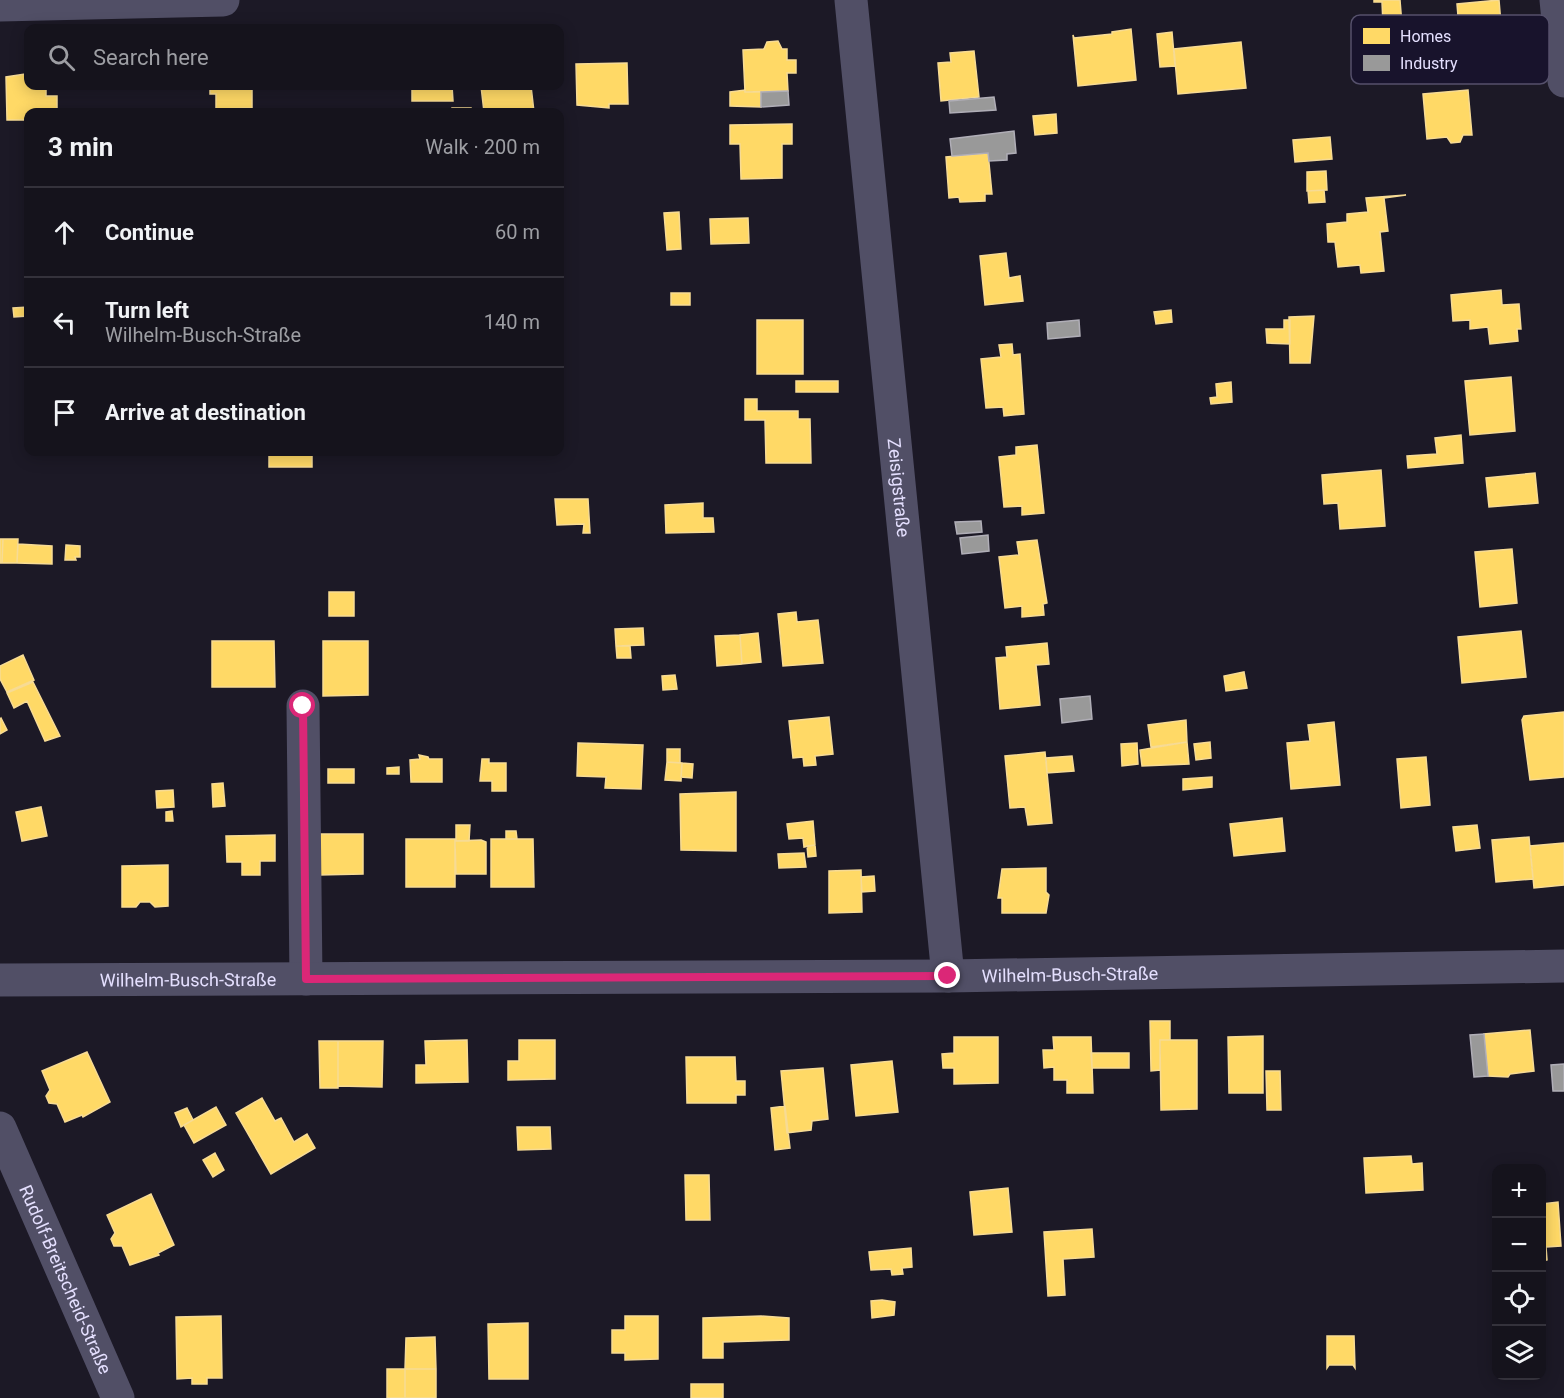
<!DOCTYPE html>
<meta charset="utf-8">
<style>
body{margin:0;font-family:Roboto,sans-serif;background:#222029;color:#f1f3f6}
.controls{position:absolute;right:18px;bottom:18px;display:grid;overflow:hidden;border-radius:12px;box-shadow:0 3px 15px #0003}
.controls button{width:54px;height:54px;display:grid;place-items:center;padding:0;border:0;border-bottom:2px solid #34323b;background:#15131c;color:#f1f3f6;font:30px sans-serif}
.stop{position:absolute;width:18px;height:18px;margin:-14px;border:4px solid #db2777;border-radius:50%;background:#fff}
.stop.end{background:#db2777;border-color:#fff;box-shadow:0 2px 6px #0008}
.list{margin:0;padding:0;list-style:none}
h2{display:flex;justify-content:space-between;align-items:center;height:78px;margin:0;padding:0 24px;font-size:26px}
h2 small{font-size:20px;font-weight:400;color:#9d9ea3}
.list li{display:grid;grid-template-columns:39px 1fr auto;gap:18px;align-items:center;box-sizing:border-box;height:90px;padding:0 24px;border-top:2px solid #34323b}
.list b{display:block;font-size:22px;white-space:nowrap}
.list p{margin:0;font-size:20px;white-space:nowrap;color:#9d9ea3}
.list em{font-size:20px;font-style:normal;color:#9d9ea3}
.icon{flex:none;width:33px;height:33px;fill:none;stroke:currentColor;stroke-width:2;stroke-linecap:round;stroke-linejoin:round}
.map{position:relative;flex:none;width:1564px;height:1398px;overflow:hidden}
.search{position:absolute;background:#15131c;box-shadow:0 3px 15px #0003;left:24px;top:24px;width:540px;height:66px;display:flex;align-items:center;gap:15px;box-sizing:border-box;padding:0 21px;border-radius:12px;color:#9d9ea3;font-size:22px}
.panel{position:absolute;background:#15131c;box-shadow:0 3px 15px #0003;left:24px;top:108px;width:540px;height:348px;border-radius:12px}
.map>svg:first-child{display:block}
</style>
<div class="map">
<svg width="1564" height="1398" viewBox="0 0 1564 1398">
<rect width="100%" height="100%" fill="#1c1926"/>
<path fill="#ffd966" stroke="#f7db94" stroke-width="1.5" d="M1374,0H1400L1402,25H1383L1382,2H1374Z
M1499,0L1503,48L1461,52L1457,4Z
M1131,29L1136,80L1078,86L1073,35L1074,38L1112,34V32Z
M1172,32L1175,66L1160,67L1157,34Z
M778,41L782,49H787V60H796V73H787L788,91L745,92L743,50L764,49L767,42Z
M1241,42L1246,88L1178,94L1174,49Z
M974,51L979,97L941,101L938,63L951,62L950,53Z
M627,63L628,104H609V108L577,105L576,64Z
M25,74L28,76V86H46V96H57V112H28V120H7L6,77Z
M210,86H252V108L216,109V94H210Z
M412,86H452L453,101H412Z
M481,86H531L534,112H484Z
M745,90V92H761V107L730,106V92Z
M1468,90L1472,135H1463L1460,142L1451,143L1447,137L1427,139L1423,94Z
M452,108H471V112H452Z
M1056,114L1057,133L1035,135L1033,116Z
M792,124V144H782V178L741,179L740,144H730V125Z
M1330,137L1332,159L1295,162L1293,140Z
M988,153L992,194H985V201L960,202L959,197L949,198L946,157Z
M1326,171L1327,190L1307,191V172Z
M1324,190L1325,202L1309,203L1308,191Z
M1406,195L1384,198L1388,231L1380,232L1384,271L1361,273L1360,265L1338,267L1335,242H1328L1327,224L1347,222V214L1368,212L1366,198Z
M679,212L681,249L667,250L664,213Z
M748,218L749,243L711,244L710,219Z
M1006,253L1009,278L1020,276L1023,301L985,305L980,256Z
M1501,290L1502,305L1519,304L1521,329H1517L1518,341L1490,344L1488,327L1470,329V320L1453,321L1451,295Z
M671,293H690V305H671Z
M28,307V316L14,317L13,308Z
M1171,310L1172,322L1156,324L1154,312Z
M1314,316L1310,363H1290L1289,317Z
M757,320H803V374H757Z
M1284,320H1290V344L1267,343L1266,329H1284Z
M1012,344L1013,355L1020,354L1024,414L1004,416L1003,407L986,408L981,359L1001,357L999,345Z
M1511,377L1515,431L1470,435L1465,381Z
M796,381H838V392H796Z
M1231,382L1232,402L1211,404L1210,398L1217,397L1216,384Z
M745,399H757V411H798V419H810L811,463H766L765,420H745Z
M1461,435L1463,463L1408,468L1407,456L1437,454L1435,438Z
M1037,445L1044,513L1022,515V506L1004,507L999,457L1016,455V447Z
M269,452H312V467H269Z
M1381,470L1385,526L1340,529L1338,503L1324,504L1322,475Z
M1535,473L1538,503L1489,507L1486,478Z
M555,499H588L590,533H583L584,524L557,525Z
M703,503V518H713L714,532L666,533L665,505Z
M0,539H3L2,563H0Z
M3,539H18L17,563H2Z
M1037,540L1047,603L1043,604L1044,615L1022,617V606L1005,608L999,557L1019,555L1017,542Z
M18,544L52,546V564L17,563Z
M66,545L80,546V557H75L76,560H65Z
M1512,549L1517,603L1480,607L1475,552Z
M329,592H354V616H329Z
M796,612L797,622L818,620L823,663L783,666L778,614Z
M643,628L644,645L616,646L615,629Z
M1521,631L1526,677L1462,683L1458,637Z
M758,633L761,662L742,664L740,635Z
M740,635L742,664L717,666L715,636Z
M212,641H274L275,687H212Z
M323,641H368V695L323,696Z
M1047,643L1049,664L1036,665L1040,705L1000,709L996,658L1007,657L1006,647Z
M616,646H630L631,658H617Z
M23,655L34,680L7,692L0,679V666Z
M1244,672L1247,688L1226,691L1224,676Z
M675,675L677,689L663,690L662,676Z
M33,682L60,736L45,741L27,701L14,708L7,693Z
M1564,712V777L1530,780L1522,720L1524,716Z
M829,717L833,754L815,756L816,765L804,766L803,757L793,758L789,721Z
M1,718L7,730L0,734V719Z
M1186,720L1187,742L1151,747L1148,725Z
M1334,722L1340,785L1291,789L1287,743L1310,741L1308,725Z
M1187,742L1189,764L1142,766L1140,750Z
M1210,742L1211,758L1196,760L1194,744Z
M578,743L643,745L641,789L605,788L606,777L577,776Z
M1137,743L1138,764L1122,766L1121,744Z
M667,749H680V763L667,762Z
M1045,752L1052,823L1028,825L1025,807L1010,808L1005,756Z
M419,755L428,757L429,759H442V782H411L410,760L420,759Z
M1072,756L1074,771L1047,773L1046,758Z
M1426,757L1430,805L1401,808L1397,759Z
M482,759H489V763H506V791H492V781H480Z
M667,762L682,763L681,781L665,780Z
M682,763L693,764L692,778L681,777Z
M399,767V774H387V768Z
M328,769H354V783H328Z
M1212,777V787L1183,790V779Z
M223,783L225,806L213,807L212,784Z
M173,790L174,807L157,808L156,791Z
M736,792V851L681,850L680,794Z
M41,807L47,836L22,841L16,812Z
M172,811L173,821H166V812Z
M1282,818L1285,851L1234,856L1230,824Z
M813,821L815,845L804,847L803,838L789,839L787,824Z
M456,825H470L469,841H456Z
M1477,825L1480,848L1456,851L1453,827Z
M506,831H516L517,839H506Z
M319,834H363V874L319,875Z
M275,835V861H260V875H242V862H227L226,836Z
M1529,837L1533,879L1496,882L1492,840Z
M406,839H455V887H406Z
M491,839H533L534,887H491Z
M481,840L486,842V874H456L455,841Z
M1564,843V885L1534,888L1530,846Z
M815,845L816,856L808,857L807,846Z
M804,853L806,867L779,868L778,854Z
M168,865V906L155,907L150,902H140L136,907H122V866Z
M1046,868V892L1049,895L1046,913H1002V898H998L1002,869Z
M861,870L862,912L829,913V871Z
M874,876L875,891L862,892L861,877Z
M1150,1021H1170V1040H1160V1070L1151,1071Z
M1530,1030L1534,1071L1510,1074L1508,1077L1488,1076L1484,1034Z
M1263,1036V1093H1229L1228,1037Z
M954,1037H998V1083L954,1084V1068H943L942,1054L954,1053Z
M1053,1037H1091L1093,1093H1067V1080H1054V1067L1044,1068L1043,1050H1054Z
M467,1040L468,1082L416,1083V1065H426L425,1041Z
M519,1040H555V1079L508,1080V1061H519Z
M1160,1040H1197V1109L1161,1110Z
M319,1041H338V1088H320Z
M338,1041H383L382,1087L338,1086Z
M87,1052L110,1102L83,1117L82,1115L65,1122L57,1104L49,1103L46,1096L50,1090L42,1071Z
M1091,1053H1129V1068H1092Z
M686,1057H735L736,1081H745V1095H736V1103H687Z
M892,1061L898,1112L856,1116L851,1065Z
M823,1068L828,1119L812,1121L811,1130L787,1133L781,1071Z
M1266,1071H1280L1281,1110H1267Z
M262,1098L275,1121L281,1118L294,1142L307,1134L315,1148L271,1174L236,1113Z
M785,1106L790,1148L775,1150L771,1108Z
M216,1107L226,1125L194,1143L184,1125Z
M187,1108L193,1120L181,1127L175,1113Z
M517,1127H550L551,1149L518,1150Z
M215,1153L224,1170L213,1177L203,1160Z
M1411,1156L1412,1164L1422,1163L1423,1190L1366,1193L1364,1158Z
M685,1175H709L710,1220H686Z
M1008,1188L1012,1232L974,1235L970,1192Z
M151,1194L174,1245L158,1253L159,1255L130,1265L122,1246H114L111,1239L115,1233L107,1215Z
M1558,1202L1561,1246L1546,1247L1547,1260L1542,1261V1204Z
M1092,1229L1094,1257L1063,1259L1065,1295L1048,1296L1044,1232Z
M911,1248L912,1267L902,1268L903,1274L892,1275L891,1269L871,1270L869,1252Z
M882,1300L895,1302L894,1315L872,1318L871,1301Z
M221,1316L222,1378H207V1384H192V1378L177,1379L176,1317Z
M625,1316H658V1359L625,1360V1353H612V1330H625Z
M761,1316L789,1318V1340L723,1342V1358H703V1318Z
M528,1323V1379H489L488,1324Z
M1327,1336H1354L1355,1368L1353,1365H1329L1327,1368Z
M435,1337L436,1369H405L406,1338Z
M387,1369H405V1398H387Z
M405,1369H436V1398H405Z
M691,1384H723V1398H691Z"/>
<path fill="#999" stroke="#b0aeb7" stroke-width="1.5" d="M788,91L789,105L761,107V92Z
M994,97L996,110L950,113L949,101Z
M1014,131L1016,153L1007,154V160L989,161L988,153L952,156L950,139Z
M1079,320L1080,336L1048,339L1047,323Z
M981,521L982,532L957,534L955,522Z
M988,535L989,551L962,554L960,538Z
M1090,696L1092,719L1062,723L1060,699Z
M1484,1034L1488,1076L1474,1077L1470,1035Z
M1564,1064V1091H1553L1551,1065Z"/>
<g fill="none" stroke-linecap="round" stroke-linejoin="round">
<g stroke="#514f66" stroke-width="33">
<path id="s1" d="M851,0L948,976"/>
<path d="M1556,0L1564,81"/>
<path d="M0,5L223,0"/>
<path d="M303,706L306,979"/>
<path id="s2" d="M0,980L948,976L1564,966"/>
<path id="s3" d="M0,1128L118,1398"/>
</g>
</g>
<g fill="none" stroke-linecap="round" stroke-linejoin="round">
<path stroke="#db2777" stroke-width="8" d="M303,706L306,979L948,976"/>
</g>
<g text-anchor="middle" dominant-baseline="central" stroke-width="6" stroke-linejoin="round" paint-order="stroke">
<g font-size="18" fill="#e4dffe" stroke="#18132c">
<text stroke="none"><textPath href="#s1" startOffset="490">Zeisigstraße</textPath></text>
<text stroke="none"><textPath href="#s2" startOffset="1070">Wilhelm-Busch-Straße</textPath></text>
<text stroke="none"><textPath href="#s2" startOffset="188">Wilhelm-Busch-Straße</textPath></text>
<text stroke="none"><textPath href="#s3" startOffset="165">Rudolf-Breitscheid-Straße</textPath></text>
</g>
</g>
<rect x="1351" y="15" width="198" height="69" rx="9" fill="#18132c" stroke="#55506b" stroke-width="1.5"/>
<rect x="1363" y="28" width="27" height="16" fill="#ffd966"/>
<rect x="1363" y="55" width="27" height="16" fill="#999"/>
<g font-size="16" fill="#e4dffe">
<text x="1400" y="42">Homes</text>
<text x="1400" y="69">Industry</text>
</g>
</svg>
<div class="controls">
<button>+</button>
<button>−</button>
<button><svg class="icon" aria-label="locate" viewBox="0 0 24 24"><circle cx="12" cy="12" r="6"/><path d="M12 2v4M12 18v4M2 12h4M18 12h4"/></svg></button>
<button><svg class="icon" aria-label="layers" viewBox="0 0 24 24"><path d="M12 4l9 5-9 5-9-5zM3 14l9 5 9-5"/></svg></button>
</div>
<div class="stop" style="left:303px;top:706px"></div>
<div class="stop end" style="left:948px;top:976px"></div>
<div class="search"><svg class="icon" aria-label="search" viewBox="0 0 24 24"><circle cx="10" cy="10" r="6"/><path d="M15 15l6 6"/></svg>Search here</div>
<section class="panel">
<h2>3 min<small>Walk · 200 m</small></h2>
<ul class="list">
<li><svg class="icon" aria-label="ahead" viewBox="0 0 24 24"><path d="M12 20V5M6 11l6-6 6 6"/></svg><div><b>Continue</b></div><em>60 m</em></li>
<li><svg class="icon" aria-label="left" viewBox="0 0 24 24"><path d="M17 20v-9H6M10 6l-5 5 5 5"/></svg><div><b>Turn left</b><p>Wilhelm-Busch-Straße</p></div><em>140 m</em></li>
<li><svg class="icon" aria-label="arrive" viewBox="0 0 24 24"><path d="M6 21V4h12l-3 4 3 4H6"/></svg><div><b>Arrive at destination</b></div></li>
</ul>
</section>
</div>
